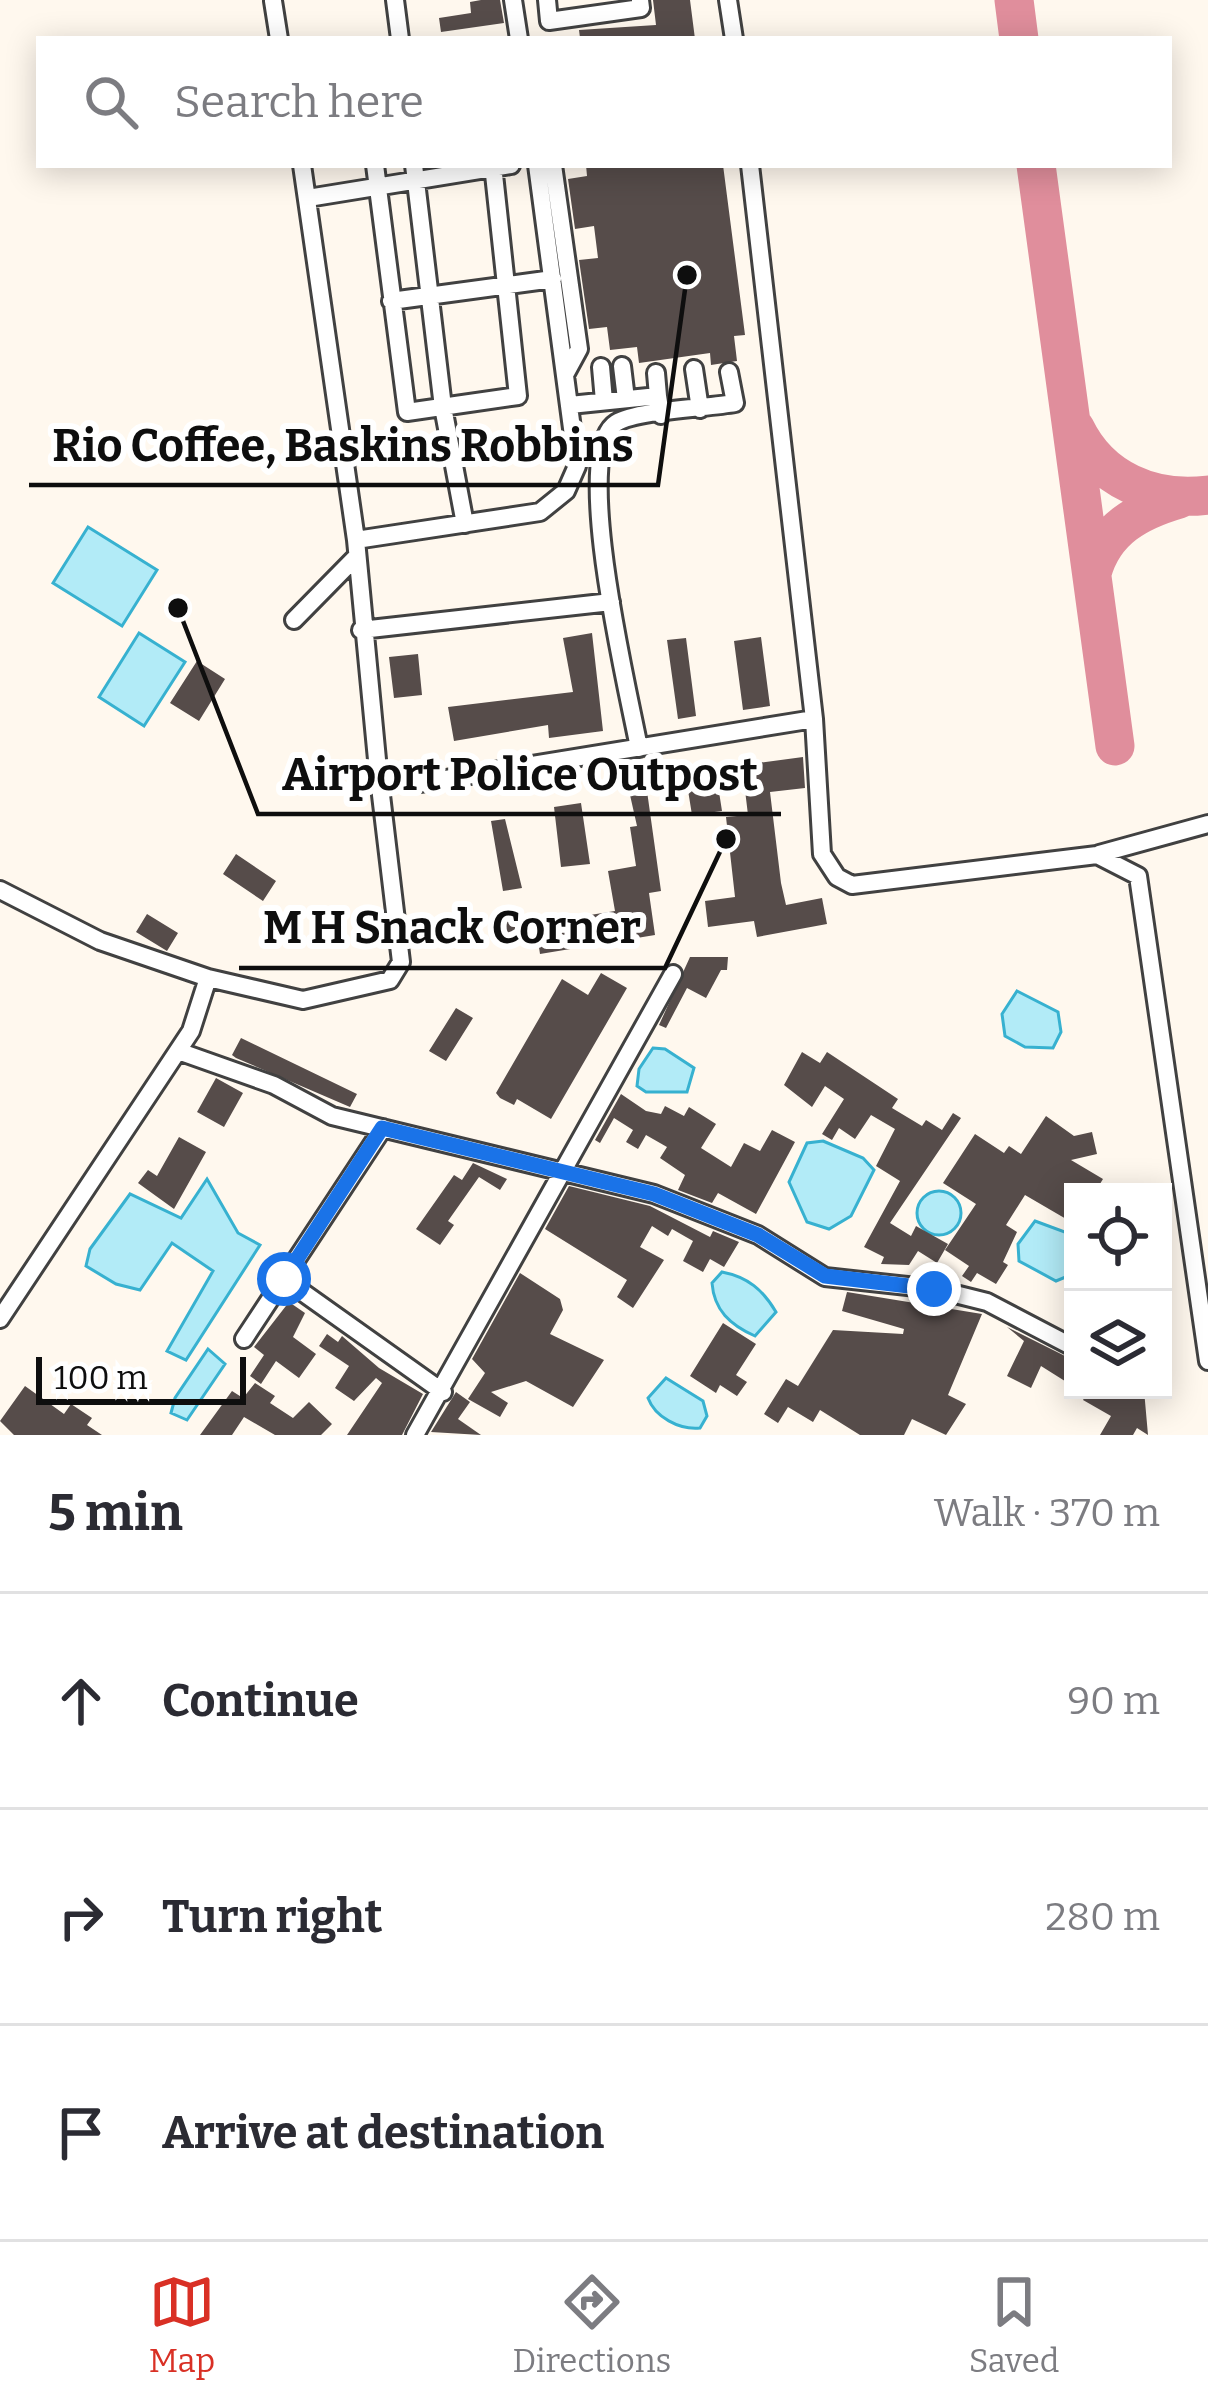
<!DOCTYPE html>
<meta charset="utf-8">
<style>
body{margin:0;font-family:Bitter,serif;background:#f7f7f7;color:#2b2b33}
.controls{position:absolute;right:36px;bottom:36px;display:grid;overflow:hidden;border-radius:0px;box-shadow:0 6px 30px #0003}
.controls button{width:108px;height:108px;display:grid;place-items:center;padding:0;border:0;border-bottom:3px solid #e1e1e2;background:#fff;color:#2b2b33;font:60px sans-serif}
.scale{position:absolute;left:36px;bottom:30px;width:210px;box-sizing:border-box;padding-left:12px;border:6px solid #0e0e0e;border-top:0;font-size:33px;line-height:42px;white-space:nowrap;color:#0e0e0e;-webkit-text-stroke:9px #fff;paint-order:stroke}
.stop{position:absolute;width:36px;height:36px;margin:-27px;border:9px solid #1a73e8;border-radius:50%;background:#fff}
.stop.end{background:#1a73e8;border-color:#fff;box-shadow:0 3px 12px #0008}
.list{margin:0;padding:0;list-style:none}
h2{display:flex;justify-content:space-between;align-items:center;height:156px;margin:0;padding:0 48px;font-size:51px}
h2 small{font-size:39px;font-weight:400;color:#7c7c81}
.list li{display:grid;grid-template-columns:78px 1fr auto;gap:36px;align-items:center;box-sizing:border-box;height:216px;padding:0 48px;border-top:3px solid #e1e1e2}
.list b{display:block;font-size:45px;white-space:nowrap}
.list em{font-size:39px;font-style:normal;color:#7c7c81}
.icon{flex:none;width:66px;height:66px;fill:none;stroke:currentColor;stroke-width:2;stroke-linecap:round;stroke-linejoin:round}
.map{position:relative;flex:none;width:1208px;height:1435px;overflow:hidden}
.search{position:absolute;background:#fff;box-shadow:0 6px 30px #0003;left:36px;right:36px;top:36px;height:132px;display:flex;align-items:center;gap:30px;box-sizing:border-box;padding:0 42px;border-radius:0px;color:#7c7c81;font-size:45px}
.sheet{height:804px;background:#fff}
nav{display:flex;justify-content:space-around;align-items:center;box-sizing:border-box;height:168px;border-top:3px solid #e1e1e2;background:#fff;font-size:33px;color:#7c7c81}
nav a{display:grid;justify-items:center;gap:6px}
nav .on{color:#d93025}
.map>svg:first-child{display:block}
</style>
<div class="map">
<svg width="1208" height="1435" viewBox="0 0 1208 1435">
<rect width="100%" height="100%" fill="#fff8ee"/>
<path fill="#b2ebf7" stroke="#37b1d0" stroke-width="3" d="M88,527L157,570L122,626L53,583Z
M139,633L185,662L144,726L99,697Z
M1017,991L1058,1012L1061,1032L1053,1048L1025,1047L1005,1036L1002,1014Z
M653,1048L665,1049L694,1068L687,1092H646L637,1086L639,1069Z
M823,1141L863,1158L874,1170L851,1216L829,1229L807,1222L789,1182L807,1143Z
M207,1179L238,1233L260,1245L186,1360L167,1351L213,1271L172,1243L140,1290L116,1284L86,1266L90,1249L130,1194L181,1218Z
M917 1213a22 22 0 1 1 44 0a22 22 0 1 1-44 0Z
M1035,1221L1073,1235V1274L1056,1281L1019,1261L1018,1244Z
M722,1272C748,1277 763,1290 776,1312L755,1336C730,1325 714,1310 712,1283Z
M208,1349L225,1364L187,1420L171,1413L175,1398Z
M666,1378L703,1401L707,1416L700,1428C679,1430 655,1417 648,1398Z"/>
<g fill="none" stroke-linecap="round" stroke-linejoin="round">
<path stroke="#e08e9c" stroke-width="39" d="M1014,0L1019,39
M1036,165L1115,746
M1075,428C1100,480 1153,502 1208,495
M1092,573C1104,529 1138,511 1179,499"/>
</g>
<path fill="#564c4a" d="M481,0H500L504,23L441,32L439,18L471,13L470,2Z
M653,0H690L695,39L580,38L579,30L656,25Z
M586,165H723L745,335L734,336L737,361L711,365L710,353L639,363L637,347L610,350L607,327L589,329L579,260L598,258L594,226L575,229L568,179L587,176Z
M592,633L603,731L549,738L548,725L454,741L448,707L573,692L563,638Z
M761,637L770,706L743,710L734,641Z
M686,638L696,716L678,719L667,640Z
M418,654L422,695L394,698L389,657Z
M197,661L225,679L199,721L170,703Z
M803,757L805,788L770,792L781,883L786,905L822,898L827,924L757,937L754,921L708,927L705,901L735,897L726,817L748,815L742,765Z
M717,779L722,811L692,815L687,784Z
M647,791L661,891L649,893L655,935L540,954L537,934L503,940L500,921L514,919L515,927L615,911L608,871L636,866L630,827L637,826L630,795Z
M581,803L590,864L561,867L554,807Z
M505,819L522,888L503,891L491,821Z
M236,854L276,881L263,901L223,874Z
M147,914L178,933L167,951L136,932Z
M690,957H728L727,970H721L706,998L687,988L666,1028L659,1025Z
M601,973L627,988L551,1119L517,1099L514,1105L500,1098L496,1093L562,979L588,995Z
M456,1008L473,1018L446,1061L429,1051Z
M241,1038L357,1094L350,1107L236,1058L232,1055Z
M802,1052L820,1063L827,1052L898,1099L892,1108L922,1126L926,1120L942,1130L953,1113L961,1118L890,1223L911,1236L916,1226L948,1244L937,1263L918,1251L909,1265L881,1264L884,1257L864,1247L900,1181L876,1166L895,1129L871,1115L855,1139L839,1128L832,1140L822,1134L844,1099L825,1086L812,1107L784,1085Z
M216,1078L243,1093L224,1127L197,1112Z
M621,1094L646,1111L661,1114L665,1106L684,1116L689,1107L716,1124L701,1148L731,1167L744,1143L760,1151L772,1130L795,1142L756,1214L718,1193L712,1203L678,1190L685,1175L660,1158L667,1147L646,1135L638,1149L626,1142L633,1130L614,1118L600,1143L595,1140Z
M1046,1116L1074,1136L1092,1132L1097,1154L1071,1160L1103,1179L1095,1192H1073V1223L1025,1195L1006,1225L1017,1232L1003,1262L1008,1265L996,1284L977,1273L971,1282L962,1276L969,1266L945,1250L976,1204L943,1183L975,1134L1004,1153L1009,1146L1021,1154Z
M179,1137L206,1152L174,1209L138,1183L148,1170L157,1176Z
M473,1163L507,1179L500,1190L479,1177L448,1221L454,1225L440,1245L416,1229L454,1175L462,1180Z
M569,1186L650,1206L710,1237L713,1231L739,1242L724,1267L710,1259L703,1272L683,1261L693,1241L672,1229L668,1236L652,1226L640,1247L664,1260L633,1308L617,1297L627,1280L545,1229Z
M520,1273L560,1299L563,1310L550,1334L604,1360L573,1407L526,1381L491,1392L508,1403L500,1417L468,1399L485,1373L472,1359Z
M847,1292L982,1314L948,1395L966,1404L946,1435L912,1419L904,1435H860L820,1410L813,1422L788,1407L778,1423L764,1414L786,1379L798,1386L833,1330L903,1334L904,1329L842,1311Z
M289,1302L305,1313L293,1337L316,1354L299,1378L276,1361L261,1384L250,1376L264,1355L254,1347Z
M723,1323L756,1344L736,1375L747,1382L737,1396L720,1385L716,1393L690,1376Z
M1007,1327L1073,1360L1068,1383L1041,1366L1031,1388L1007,1376L1024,1341Z
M327,1334L338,1342L342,1336L379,1368L423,1394L402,1435H347L382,1383L376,1378L354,1401L335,1388L349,1366L319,1346Z
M255,1383L275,1396L270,1403L293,1418L309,1402L332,1424L321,1435H275L244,1417L232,1435H200L232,1391L243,1398Z
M25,1386L64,1414L71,1404L92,1418L87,1425L102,1435H14L0,1421Z
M1089,1390H1144L1148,1435L1137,1428L1133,1435H1100L1111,1416L1083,1400Z
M456,1392L470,1402L458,1419L481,1435L431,1432Z"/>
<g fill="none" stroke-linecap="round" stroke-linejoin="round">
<defs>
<path id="minor" d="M395,0L400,39
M513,0L519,39
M547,0L549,21L641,8L640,0
M728,0L734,39
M273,1L279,39
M302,165L356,540L378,770L421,783L814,719
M375,165L407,412L518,396L493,165
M414,165L443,407L465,524
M553,165L579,349L566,373
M750,165L814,719L822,854L837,877L852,885L1097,855L1138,876L1208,1361
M308,198L511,165
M391,301L553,279
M622,366L626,399
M601,367L604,401
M694,369L700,409
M656,373L658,396
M570,405L658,396L661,415
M356,540L540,512L566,491L577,466L537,165
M294,620L354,559
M361,630L611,602
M639,748C629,694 570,452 616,423C637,410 707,408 735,403L729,372
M1099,854L1208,824
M0,890L100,941L208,978L191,1031L0,1319
M208,978L303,1000L390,980L401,962L378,770
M178,1051L274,1085L332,1116L654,1194L758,1235L825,1277L935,1289L987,1302L1073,1347
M284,1279L443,1392
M244,1339L383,1128
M415,1435L673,974"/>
</defs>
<use href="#minor" stroke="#414141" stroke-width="22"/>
<use href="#minor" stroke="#fff" stroke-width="16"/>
</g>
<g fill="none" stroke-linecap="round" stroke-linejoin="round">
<path stroke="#1a73e8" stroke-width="15" d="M284,1279L382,1128L654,1194L758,1235L825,1276L934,1289"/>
</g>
<path fill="none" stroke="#0e0e0e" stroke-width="4.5" d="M687 275L658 485H29M178 608L258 814H781M726 839L665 968H239"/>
<g fill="#0e0e0e" stroke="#fff" stroke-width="4.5">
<circle cx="687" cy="275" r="12"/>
<circle cx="178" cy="608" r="12"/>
<circle cx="726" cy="839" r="12"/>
</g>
<g font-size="45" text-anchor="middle" font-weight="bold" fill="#0e0e0e" stroke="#fff" stroke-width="12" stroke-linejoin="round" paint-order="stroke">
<text x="343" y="461">Rio Coffee, Baskins Robbins</text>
<text x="520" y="790">Airport Police Outpost</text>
<text x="452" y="943">M H Snack Corner</text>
</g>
</svg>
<div class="controls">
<button><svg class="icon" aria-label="locate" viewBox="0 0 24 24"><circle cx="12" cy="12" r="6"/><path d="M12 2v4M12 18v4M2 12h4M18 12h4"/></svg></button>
<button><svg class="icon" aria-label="layers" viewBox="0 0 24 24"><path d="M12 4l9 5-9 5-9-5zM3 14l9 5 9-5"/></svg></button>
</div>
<div class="scale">100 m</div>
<div class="stop" style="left:284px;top:1279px"></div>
<div class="stop end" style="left:934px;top:1289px"></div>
<div class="search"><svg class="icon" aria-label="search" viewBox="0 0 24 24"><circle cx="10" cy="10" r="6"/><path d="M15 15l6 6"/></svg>Search here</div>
</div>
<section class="sheet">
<h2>5 min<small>Walk · 370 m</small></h2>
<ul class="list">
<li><svg class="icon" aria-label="ahead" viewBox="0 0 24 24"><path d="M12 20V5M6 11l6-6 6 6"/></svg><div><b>Continue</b></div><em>90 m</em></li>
<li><svg class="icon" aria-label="right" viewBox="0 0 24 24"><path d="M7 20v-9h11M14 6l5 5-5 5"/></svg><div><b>Turn right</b></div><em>280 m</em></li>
<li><svg class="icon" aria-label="arrive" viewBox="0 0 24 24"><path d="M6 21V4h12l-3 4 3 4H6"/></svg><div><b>Arrive at destination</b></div></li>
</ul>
</section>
<nav>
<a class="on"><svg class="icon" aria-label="map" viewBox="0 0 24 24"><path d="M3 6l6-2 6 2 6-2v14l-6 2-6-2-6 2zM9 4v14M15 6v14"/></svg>Map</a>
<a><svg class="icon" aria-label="directions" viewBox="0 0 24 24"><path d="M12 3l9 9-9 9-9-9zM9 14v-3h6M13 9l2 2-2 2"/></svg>Directions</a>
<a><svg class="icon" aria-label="saved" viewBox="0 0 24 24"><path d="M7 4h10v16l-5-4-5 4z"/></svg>Saved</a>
</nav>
